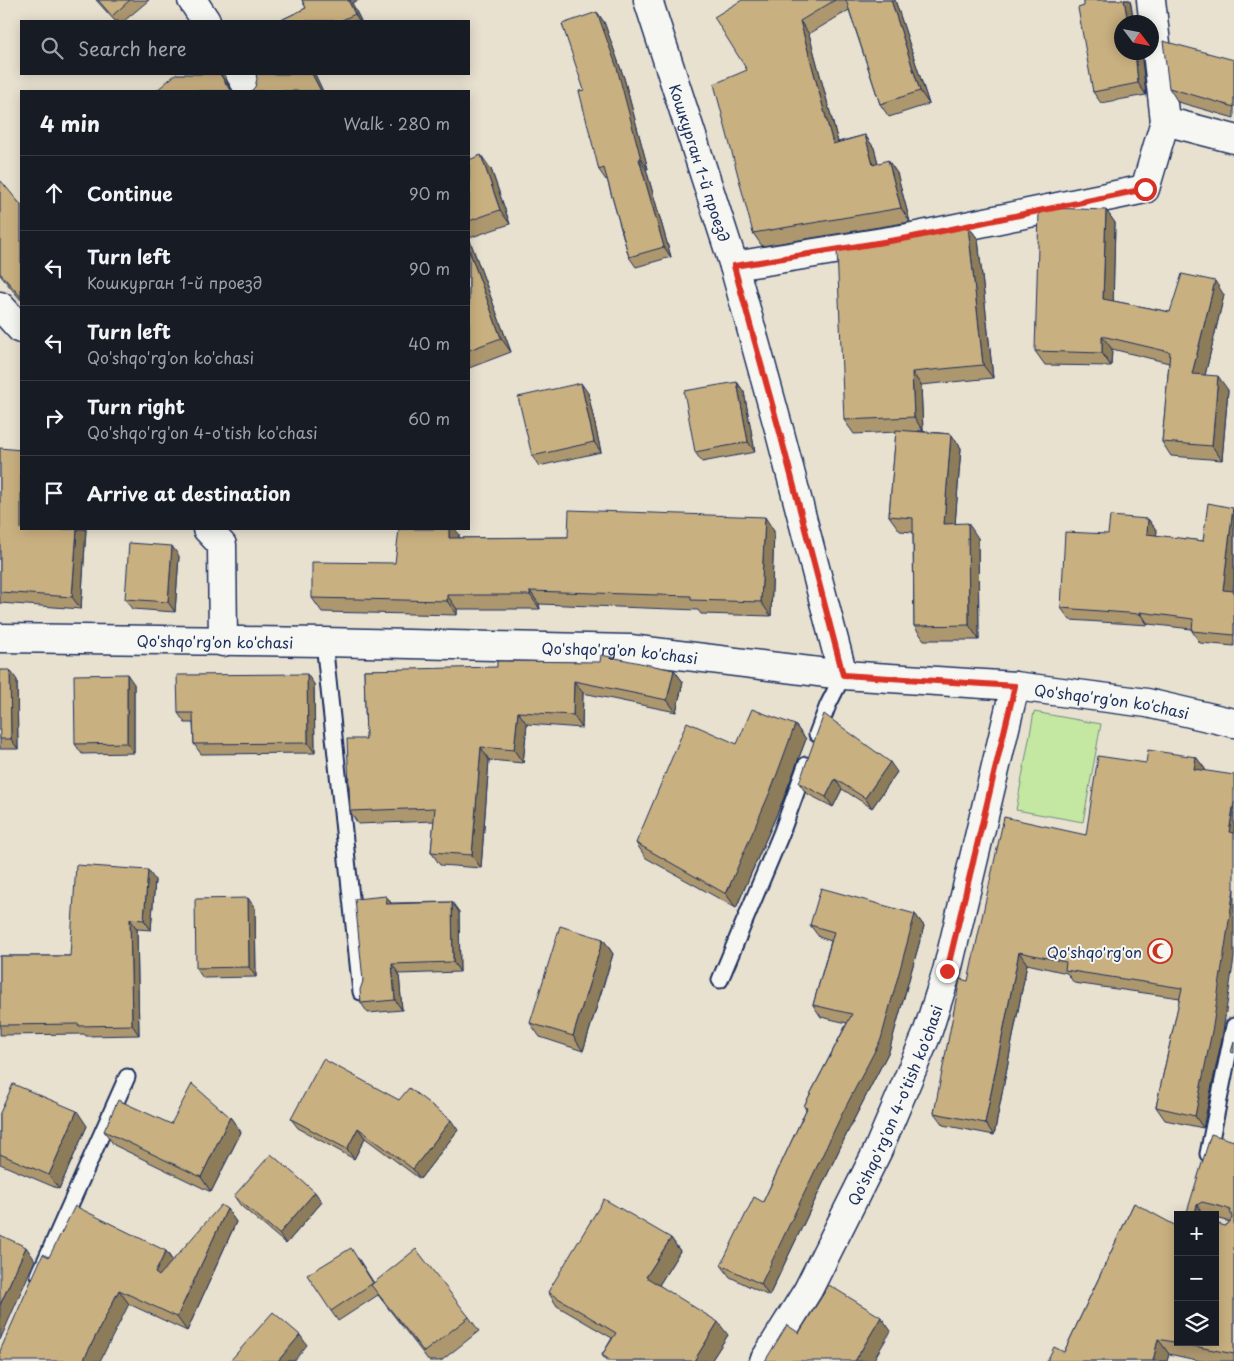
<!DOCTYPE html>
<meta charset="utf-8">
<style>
body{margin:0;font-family:"Playpen Sans",sans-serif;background:#20242c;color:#f1f3f6}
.controls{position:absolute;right:15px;bottom:15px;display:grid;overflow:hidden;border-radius:0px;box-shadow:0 2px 12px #0003}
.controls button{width:45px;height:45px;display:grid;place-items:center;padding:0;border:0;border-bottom:1px solid #363941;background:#171b24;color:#f1f3f6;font:25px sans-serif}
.compass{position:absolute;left:1114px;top:15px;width:45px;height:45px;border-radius:50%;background:#171b24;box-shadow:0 2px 12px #0003;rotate:122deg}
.stop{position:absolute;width:15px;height:15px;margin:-11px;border:4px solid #d93025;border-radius:50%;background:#fff}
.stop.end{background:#d93025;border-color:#fff;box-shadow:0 1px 5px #0008}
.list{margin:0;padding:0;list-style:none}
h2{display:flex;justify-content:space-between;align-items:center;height:65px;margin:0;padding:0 20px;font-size:21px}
h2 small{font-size:16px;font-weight:400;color:#9ea1a6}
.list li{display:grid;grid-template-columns:32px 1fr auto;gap:15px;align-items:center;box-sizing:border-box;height:75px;padding:0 20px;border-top:1px solid #363941}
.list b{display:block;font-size:19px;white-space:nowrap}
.list p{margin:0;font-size:16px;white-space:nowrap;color:#9ea1a6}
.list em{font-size:16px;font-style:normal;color:#9ea1a6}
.icon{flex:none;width:28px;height:28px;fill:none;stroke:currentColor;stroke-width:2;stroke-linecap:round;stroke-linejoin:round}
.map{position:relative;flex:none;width:1234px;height:1361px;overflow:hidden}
.search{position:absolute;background:#171b24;box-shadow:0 2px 12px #0003;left:20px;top:20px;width:450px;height:55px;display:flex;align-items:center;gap:12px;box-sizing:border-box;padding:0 18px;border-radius:0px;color:#9ea1a6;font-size:19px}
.panel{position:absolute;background:#171b24;box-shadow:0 2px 12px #0003;left:20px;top:90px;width:450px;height:440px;border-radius:0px}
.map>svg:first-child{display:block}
</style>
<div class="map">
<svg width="1234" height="1361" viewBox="0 0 1234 1361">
<rect width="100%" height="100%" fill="#e8e1d0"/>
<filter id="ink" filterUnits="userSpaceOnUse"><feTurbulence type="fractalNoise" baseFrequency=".02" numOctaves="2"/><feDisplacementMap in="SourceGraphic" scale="10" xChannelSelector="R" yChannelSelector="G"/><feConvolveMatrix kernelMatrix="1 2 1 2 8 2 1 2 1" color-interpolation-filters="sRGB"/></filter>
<g filter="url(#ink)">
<path fill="#c4e7a1" stroke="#708b80" d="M1034,712L1101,724L1083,822L1016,810Z"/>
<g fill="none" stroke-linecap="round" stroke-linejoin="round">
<defs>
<path id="service" d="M324,642L361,992
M817,734L828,705L843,675
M720,980L781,834L806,765
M1208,1154L1234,1026
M39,1275L127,1077"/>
<g id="minor">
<path d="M192,0L206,21"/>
<path id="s1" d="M648,0L734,266L780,433L843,675"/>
<path d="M240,74L250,91"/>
<path d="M1165,121L1234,139"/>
<path d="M734,266L908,238L1145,189L1165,121L1151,0"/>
<path d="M0,306L21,329"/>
<path d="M207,529L222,545L223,642"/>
<path id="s2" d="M764,1361L808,1290L878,1150L927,1034L947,971L1015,686"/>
</g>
<g id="tertiary">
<path id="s3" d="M0,638L324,642L630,649L843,675L1015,686L1147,703L1234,723"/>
</g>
</defs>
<use href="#service" stroke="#1b2f5e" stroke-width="19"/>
<use href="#minor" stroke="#1b2f5e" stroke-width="31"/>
<use href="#tertiary" stroke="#1b2f5e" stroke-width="31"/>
<use href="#service" stroke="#f6f6f2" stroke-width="15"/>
<use href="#minor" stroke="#f6f6f2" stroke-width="28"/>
<use href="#tertiary" stroke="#f6f6f2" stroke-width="28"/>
</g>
<path fill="#ad976e" stroke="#1b2f5e" d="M96,0H149L124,21H115Z
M302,0H359L352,3L361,21H279L306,8Z
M742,0H895L929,104L889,117L880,104L849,10L809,34L838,142L865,135L874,148L878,163L897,173L910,222L762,246L753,233L747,70Z
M1084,0H1130L1134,22L1122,52H1141L1146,95L1101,103L1093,92Z
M597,12L604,22L624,78L648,169H646L671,257L636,267L629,257L607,179L606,180L599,170L584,90Z
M1234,60V118L1178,102L1169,88Z
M469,160L491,169L510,224L469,238L511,352L469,368Z
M0,182L21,205V300L0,275Z
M1106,210L1115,223L1113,301L1170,312L1224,295L1205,375L1228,390L1222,460L1171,456L1162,442L1169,363L1112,349L1111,366L1045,365L1035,351Z
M968,226L978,239L993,378L921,385L923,431H918L951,434L961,448L955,524L978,538L979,640H924L914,626L913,532L900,531L889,516L896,432L854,434L844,420L901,240Z
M737,382L744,392L755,452L702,462L695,452Z
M588,393L601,452L539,466L532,456Z
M0,448L86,529L81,609L0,603Z
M1233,508L1234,509V582L1233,591H1234V646L1200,643L1192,631V629L1148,624V625L1070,620L1061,608L1108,534L1148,519L1157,531L1156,536L1203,541Z
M774,531L771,616L701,614L698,610L539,604L540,609H457V615L322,612L312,598L395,563L459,534V538L568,537Z
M179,556L175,612L132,609L125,599Z
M0,670L17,680L18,749H0Z
M364,670H674L683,682L676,712L583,693L582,728L527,724L523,763L489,760L481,868L440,865L431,852L434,821L358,824L350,811L366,739Z
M134,684V753L82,754L75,744Z
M314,684L315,753L201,754L194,744L193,723H185L178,713Z
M795,725L806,739L783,800L736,908L646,858L636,843L737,744Z
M1196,757L1205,769L1222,1038L1203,1128L1165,1120L1156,1107L1180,998L1074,983L1067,973L1027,964L994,1135L943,1125L934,1113L968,981L1086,835L1146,763Z
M897,772L872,808L842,789L833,807L806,793L799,783Z
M155,880L151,930L137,929L139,1035L86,1036L84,1034L0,1035V956H70Z
M386,896L391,903L452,902L459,912L460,972L399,974L402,1010L368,1013L361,1003L363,981Z
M255,908L256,977L203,978L196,968Z
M915,914L924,926L889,1051L851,1125L769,1296L730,1277L721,1265L763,1202L806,1110L804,1106L847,1023L821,1017L813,1005L831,941L819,937L810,925Z
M603,939L613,954L583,1051L540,1037L530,1023Z
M399,1100L458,1130L420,1179L365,1138L354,1159L298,1128L291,1119Z
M0,1113L87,1126L59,1189L0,1164Z
M230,1117L241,1132L211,1192L114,1145L104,1131L171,1124Z
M1234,1141V1361H1201L1169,1354L1167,1361H1047L1064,1352L1134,1203L1178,1342L1225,1226L1229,1223L1230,1222L1215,1218V1215H1186Z
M234,1196L322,1202L286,1244L241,1206Z
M227,1209L236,1222L187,1331L129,1304L49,1257L166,1251L173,1261Z
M671,1238L680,1251L659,1285L728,1335L711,1361H606L602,1355L612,1338L557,1306L548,1292Z
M358,1258L374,1283L469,1317L479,1331L441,1361H429L378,1295L338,1321L331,1311Z"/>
<path fill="#8d7b5a" stroke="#1b2f5e" d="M348,0H350L352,3L361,21H359L355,14Z
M891,0H895L929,104L920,91Z
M1124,0H1130L1134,22H1128Z
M597,12L604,22L624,78L648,169L641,159Z
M800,21L809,34L842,157L833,144Z
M1135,52H1141L1146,95L1138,83Z
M220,74H225L227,82L232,91H231Z
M312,74H315L323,91H321Z
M865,135L874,148L882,178L873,165Z
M481,155L491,169L510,224L500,210Z
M639,159L646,169L671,257L664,247Z
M888,160L897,173L910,222L901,208Z
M1106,210L1115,223L1113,313L1103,299Z
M968,226L978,239L993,378L983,365Z
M469,238L511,352L501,338L469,250Z
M1215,281L1224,295L1202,388L1192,374Z
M1102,336L1112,349L1111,366L1102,353Z
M912,372L921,385L923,431L914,417Z
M1218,376L1228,390L1222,460L1212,446Z
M737,382L744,392L755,452L748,442Z
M581,383L588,393L601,452L594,442Z
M951,434L961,448L954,538L944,524Z
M1233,508L1234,509V582L1232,602L1223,590Z
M765,517L774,531L771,616L761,602Z
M1148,519L1157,531L1155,546L1147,534Z
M968,523L978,538L979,640L969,625Z
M77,529H86L81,609L72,597Z
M449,529H455L459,534L458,552L449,538Z
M172,546L179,556L175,612L168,602Z
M530,591L539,604L540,609L530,595Z
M447,595L457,609V615L447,601Z
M1140,612L1148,624V625L1140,614Z
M10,670L17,680L18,749L11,739Z
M674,670L683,682L676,712L667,700Z
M127,674L134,684V753L127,743Z
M307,674L314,684L315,753L308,743Z
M574,681L583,693L582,728L573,715Z
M518,712L527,724L523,763L514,750Z
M795,725L806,739L783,800L736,908L726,894Z
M481,747L489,760L481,868L472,855Z
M1196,757L1205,769L1203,781L1194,769Z
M890,762L897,772L872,808L865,798Z
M835,779L842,789L833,807L826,797Z
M1234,802V839L1229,832Z
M148,870L155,880L151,930L144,920Z
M1234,888V958L1222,1038L1203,1128L1195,1116Z
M386,896L393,906L386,904Z
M248,898L255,908L256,977L249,967Z
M452,902L459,912L460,972L453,962Z
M915,914L924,926L889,1051L851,1125L769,1296L761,1284Z
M130,919L137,929L139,1035L132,1025Z
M603,939L613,954L583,1051L573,1036Z
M1019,952L1027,964L994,1135L985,1123Z
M392,964L399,974L402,1010L395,1000Z
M77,1111L87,1126L59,1189L49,1175Z
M230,1117L241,1132L211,1192L201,1177Z
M451,1120L458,1130L420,1179L413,1169Z
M358,1128L365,1138L354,1159L347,1149Z
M315,1192L322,1202L286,1244L279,1234Z
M1197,1205L1204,1215H1196L1195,1213Z
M227,1209L236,1222L187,1331L177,1317Z
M671,1238L680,1251L656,1290L646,1277Z
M26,1247L35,1260L0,1340V1305Z
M166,1251L175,1265L164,1287L155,1273Z
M119,1290L129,1304L100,1361H83Z
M881,1317L891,1331L873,1361H855Z
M718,1322L728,1335L711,1361H694Z
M300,1335L307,1345L294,1361H278Z
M1158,1339L1169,1354L1167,1361H1153Z"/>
<path fill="#c9b080" stroke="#1b2f5e" d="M98,0H130L112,16Z
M302,0H348L355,14L340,21H279L306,8Z
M742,0H835L800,21L833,144L865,135L873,165L888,160L901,208L753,233L714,84L747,70L714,17Z
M846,0H891L920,91L880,104Z
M1084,0H1124L1128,22H1122V52H1135L1138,83L1093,92L1078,8L1084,6Z
M597,12L617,68L641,159H639L664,247L629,257L604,168L599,170L579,91L584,90L562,24Z
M1163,41L1234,60V107L1169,88Z
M176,74H220L228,87L233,91H156Z
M256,74H312L321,91H251L255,87L257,79Z
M481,155L500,210L469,221V160Z
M1,181L21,205V297L0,273V182Z
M1052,208L1106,210L1103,299L1170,312L1182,274L1215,281L1192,374L1218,376L1212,446L1162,442L1170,352L1102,336V353L1035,351L1039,211Z
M968,226L983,365L912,372L914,417L844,420L837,250L901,240Z
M469,250L501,338L469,350Z
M737,382L748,442L695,452L684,391Z
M581,383L594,442L532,456L518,397Z
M896,430L951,434L944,524L968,523L969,625L914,626L913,518L889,516Z
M0,448L21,450V529H77L72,597L0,592Z
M1208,503L1233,508L1223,590L1234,591V635L1192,631L1193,619L1140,612V614L1061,608L1065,532L1108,534L1110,516L1148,519L1147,534L1203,541Z
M569,510L765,517L761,602L691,600V596L530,591V595H447V601L312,598V562L395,563L399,529H449V538L568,537Z
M129,543L172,546L168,602L125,599Z
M601,655L674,670L667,700L574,681L573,715L518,712L514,750L481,747L472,855L431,852L435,808L350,811L347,739H366L364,670L497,667V661L600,662Z
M0,670H10L11,739H0Z
M127,674V743L75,744L74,675Z
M307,674L308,743L194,744L193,713H178L177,675Z
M752,709L795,725L773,785L726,894L636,843L687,722L737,744Z
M824,714L890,762L865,798L835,779L826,797L799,783Z
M1148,750L1196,757L1194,769L1234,775V802L1229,832L1234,833V888L1213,1026L1195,1116L1156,1107L1182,988L1065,970L1066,962L1019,952L985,1123L934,1113L960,979L968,981L1004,817L1086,835L1098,756L1146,763Z
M76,865L148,870L144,920L130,919L132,1025L79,1026V1024L0,1025V956H70Z
M821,888L915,914L881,1039L843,1112L761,1284L721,1265L754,1197L763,1202L807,1108L804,1106L852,1014L813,1005L834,932L810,925Z
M386,896V904L452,902L453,962L392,964L395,1000L361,1003L360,990L363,981L355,899Z
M248,898L249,967L196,968L195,899Z
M560,926L603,939L573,1036L530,1023Z
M1234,1042V1053L1231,1052Z
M323,1059L399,1100L409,1088L451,1120L413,1169L358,1128L347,1149L291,1119Z
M13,1084L77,1111L49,1175L0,1154V1113Z
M192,1084L230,1117L201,1177L104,1131L118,1100L171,1124Z
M1211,1134L1234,1141V1354L1158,1339L1153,1361H1047L1054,1347L1064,1352L1134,1203L1178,1227V1342H1215V1223L1225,1226L1229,1223L1232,1218L1230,1210L1226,1208L1202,1202L1197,1205L1195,1213L1196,1215H1186Z
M271,1154L315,1192L279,1234L234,1196Z
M604,1199L671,1238L646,1277L718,1322L694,1361H611L602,1355L616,1333L548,1292Z
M221,1205L227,1209L177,1317L119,1290L83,1361H0V1351L43,1254L49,1257L75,1206L166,1251L155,1273L159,1276Z
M0,1235L26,1247L0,1305Z
M351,1248L373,1283L331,1311L307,1275Z
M416,1249L469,1317L424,1352L371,1285Z
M829,1285L881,1317L855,1361H765L787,1325L799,1333Z
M273,1312L300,1335L278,1361H230Z"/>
</g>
<g fill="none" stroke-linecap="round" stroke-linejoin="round" filter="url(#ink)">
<path stroke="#d93025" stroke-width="6" d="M947,971L1015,686L843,675L780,433L734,266L908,238L1145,189"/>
</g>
<defs>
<symbol id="mosque-ring" viewBox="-11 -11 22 22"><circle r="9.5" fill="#f6f6f2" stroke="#c8321e" stroke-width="1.5"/><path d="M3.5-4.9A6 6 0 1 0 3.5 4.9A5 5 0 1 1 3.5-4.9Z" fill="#c8321e"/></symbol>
</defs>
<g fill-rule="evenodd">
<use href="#mosque-ring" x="1146" y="937" width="28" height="28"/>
</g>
<g text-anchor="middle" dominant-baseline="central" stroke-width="4" stroke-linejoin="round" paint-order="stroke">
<g font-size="15" fill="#1b2f5e" stroke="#f6f6f2">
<text stroke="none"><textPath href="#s1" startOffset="171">Кошкурган 1-й проезд</textPath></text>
<text stroke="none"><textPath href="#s3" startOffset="215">Qo'shqo'rg'on ko'chasi</textPath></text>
<text stroke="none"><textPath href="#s3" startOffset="620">Qo'shqo'rg'on ko'chasi</textPath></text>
<text stroke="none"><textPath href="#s3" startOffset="1115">Qo'shqo'rg'on ko'chasi</textPath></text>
<text stroke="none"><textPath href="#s2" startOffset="288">Qo'shqo'rg'on 4-o'tish ko'chasi</textPath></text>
</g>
<g font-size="15" fill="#1b2f5e" stroke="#f6f6f2" text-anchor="end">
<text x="1142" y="951">Qo'shqo'rg'on</text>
</g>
</g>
</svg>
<div class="controls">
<button>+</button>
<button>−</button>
<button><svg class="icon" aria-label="layers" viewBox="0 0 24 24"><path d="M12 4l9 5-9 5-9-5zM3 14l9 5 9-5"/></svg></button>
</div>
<svg class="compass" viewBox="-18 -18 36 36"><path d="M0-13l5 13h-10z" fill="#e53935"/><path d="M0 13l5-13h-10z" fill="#9ea1a6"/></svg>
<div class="stop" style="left:1145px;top:189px"></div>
<div class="stop end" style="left:947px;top:971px"></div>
<div class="search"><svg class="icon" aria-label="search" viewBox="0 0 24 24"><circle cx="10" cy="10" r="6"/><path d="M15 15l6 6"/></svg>Search here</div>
<section class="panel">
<h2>4 min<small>Walk · 280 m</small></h2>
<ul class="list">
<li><svg class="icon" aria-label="ahead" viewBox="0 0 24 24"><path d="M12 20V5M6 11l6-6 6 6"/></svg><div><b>Continue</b></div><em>90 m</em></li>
<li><svg class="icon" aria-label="left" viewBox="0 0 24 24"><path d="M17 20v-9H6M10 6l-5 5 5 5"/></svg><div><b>Turn left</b><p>Кошкурган 1-й проезд</p></div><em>90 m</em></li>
<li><svg class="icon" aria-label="left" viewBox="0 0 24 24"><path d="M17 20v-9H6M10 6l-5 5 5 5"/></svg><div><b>Turn left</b><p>Qo'shqo'rg'on ko'chasi</p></div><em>40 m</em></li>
<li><svg class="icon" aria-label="right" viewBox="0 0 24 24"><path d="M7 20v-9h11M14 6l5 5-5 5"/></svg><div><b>Turn right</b><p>Qo'shqo'rg'on 4-o'tish ko'chasi</p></div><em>60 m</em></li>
<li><svg class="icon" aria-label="arrive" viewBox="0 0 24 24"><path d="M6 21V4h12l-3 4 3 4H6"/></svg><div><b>Arrive at destination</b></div></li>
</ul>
</section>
</div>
